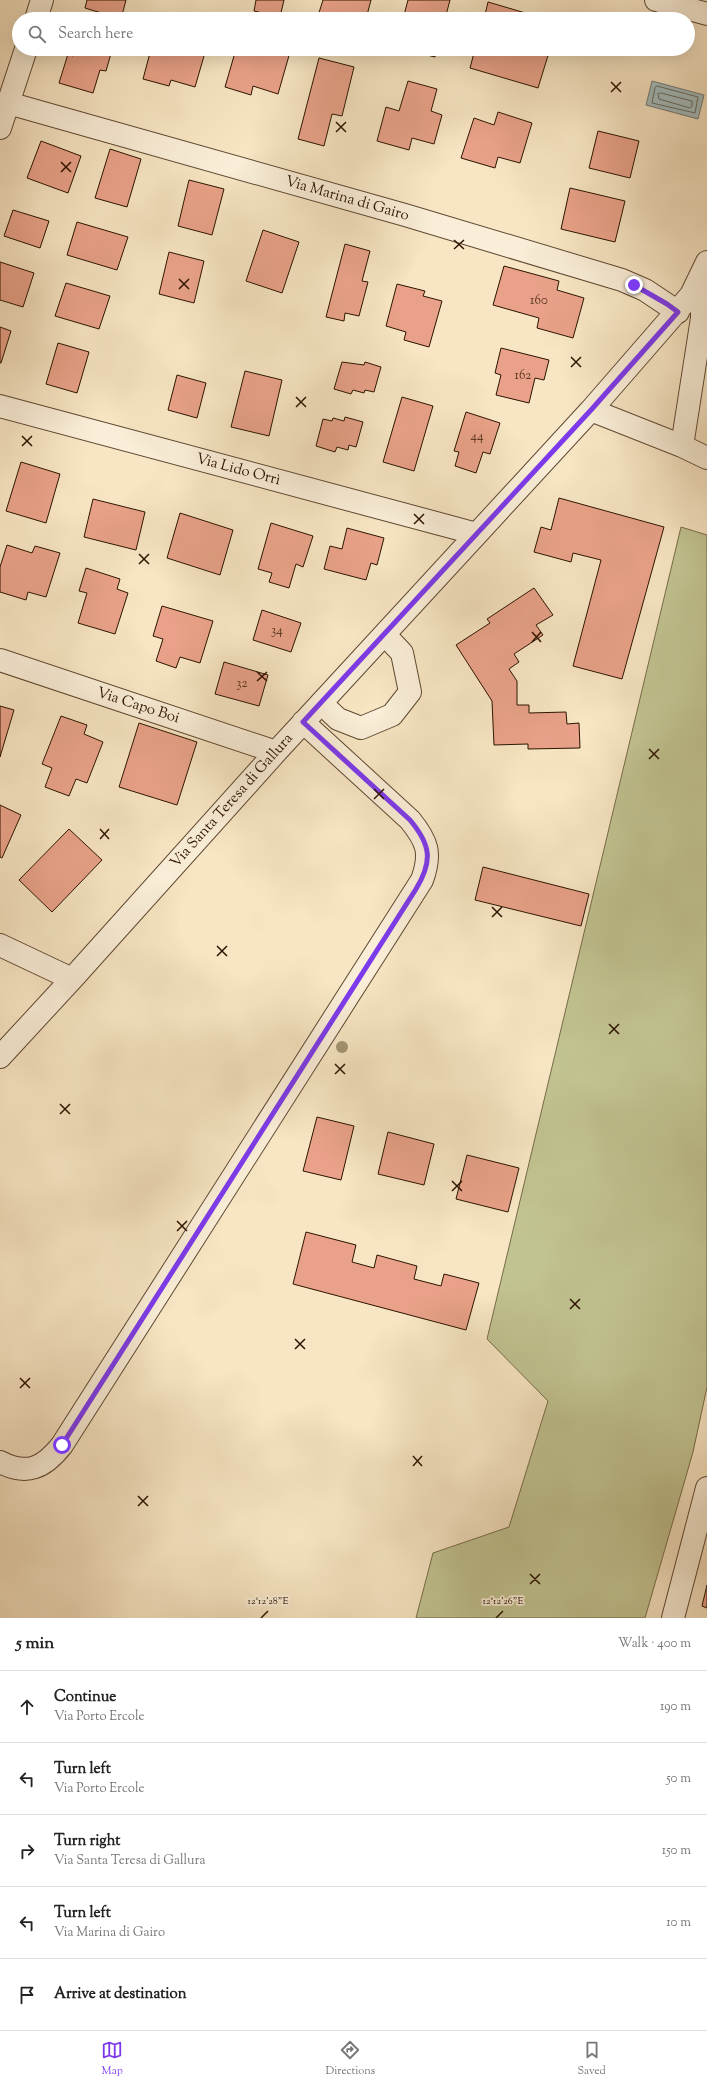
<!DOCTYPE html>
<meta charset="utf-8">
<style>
body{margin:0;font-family:"Sorts Mill Goudy",serif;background:#f6f6f6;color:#222}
.stop{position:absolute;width:12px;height:12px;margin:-9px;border:3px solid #7c3aed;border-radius:50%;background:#fff}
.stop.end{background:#7c3aed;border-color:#fff;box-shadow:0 1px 4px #0008}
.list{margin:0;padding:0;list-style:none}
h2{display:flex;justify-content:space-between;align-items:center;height:52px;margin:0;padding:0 16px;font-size:17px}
h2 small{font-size:13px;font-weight:400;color:#767676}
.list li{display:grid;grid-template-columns:26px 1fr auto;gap:12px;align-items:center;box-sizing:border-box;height:72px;padding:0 16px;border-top:1px solid #e0e0e0}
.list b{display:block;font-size:15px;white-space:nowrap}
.list p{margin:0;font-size:13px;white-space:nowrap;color:#767676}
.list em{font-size:13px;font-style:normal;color:#767676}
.icon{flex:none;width:22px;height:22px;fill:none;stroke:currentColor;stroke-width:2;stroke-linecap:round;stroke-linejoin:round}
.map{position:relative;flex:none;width:707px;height:1618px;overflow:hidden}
.search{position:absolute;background:#fff;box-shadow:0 4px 16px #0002;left:12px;right:12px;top:12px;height:44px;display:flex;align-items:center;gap:10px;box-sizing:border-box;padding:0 14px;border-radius:22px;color:#767676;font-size:15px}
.sheet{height:412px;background:#fff}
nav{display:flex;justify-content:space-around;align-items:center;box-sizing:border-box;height:56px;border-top:1px solid #e0e0e0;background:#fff;font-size:11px;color:#767676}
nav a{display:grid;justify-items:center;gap:2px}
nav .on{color:#7c3aed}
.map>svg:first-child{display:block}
</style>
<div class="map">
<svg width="707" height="1618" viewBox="0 0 707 1618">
<rect width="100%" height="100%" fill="#f7e5c3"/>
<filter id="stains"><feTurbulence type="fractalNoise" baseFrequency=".005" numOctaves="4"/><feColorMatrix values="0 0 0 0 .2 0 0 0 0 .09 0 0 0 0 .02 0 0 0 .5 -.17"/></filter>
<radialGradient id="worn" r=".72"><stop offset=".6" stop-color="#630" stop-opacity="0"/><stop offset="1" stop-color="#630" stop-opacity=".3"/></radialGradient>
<path fill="#c1c391" stroke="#766b48" d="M681,527L707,535V1387L693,1452L645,1618H416L433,1553L509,1527L548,1401L487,1339Z"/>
<path fill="#a2bcbe" stroke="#737872" d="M652,81L704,95L698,119L646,105Z"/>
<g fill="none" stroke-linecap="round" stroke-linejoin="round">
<path stroke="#67685f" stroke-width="1" d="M657,86L698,97L695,113L652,103L655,88Z
M661,93L692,101V106L690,108L659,99L658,94Z"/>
</g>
<path fill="#e9a289" stroke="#2c1300" d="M87,0H126L121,19L85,8Z
M256,0H284L280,17L254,11Z
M323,0H371L366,19H317Z
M408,0H450L445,19H403Z
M488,2L546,19H484Z
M599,14L619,19H598Z
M625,14L644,19H624Z
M75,49L112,50L106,71L100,70L93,93L59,83L68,54L73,56Z
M151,49H206L195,87L171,80L169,86L143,79Z
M236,49H279L290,52L278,94L253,86L251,95L225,87Z
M403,49H437L435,57Z
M475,49H550L538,88L470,68Z
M638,49H661L660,54Z
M319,58L354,67L342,116L332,114L324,146L298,139Z
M408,81L437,89L431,111L442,115L434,144L412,138L409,150L377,141L386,107L399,111Z
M498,112L532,123L520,163L498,157L495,168L461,158L474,118L494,125Z
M598,131L639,141L630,178L589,168Z
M41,141L81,156L68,193L27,178Z
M110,149L141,159L127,207L95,198Z
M189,180L224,189L212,235L178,226Z
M570,188L625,201L615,242L561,229Z
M13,210L49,221L40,248L4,236Z
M77,222L128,237L117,270L67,255Z
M263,230L299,242L282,293L246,281Z
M345,244L370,251L362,281L368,282L359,316L345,313L344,321L326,317Z
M169,252L204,261L194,303L159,294Z
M0,262L34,273L23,307L0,300Z
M504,266L559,281L557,290L584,298L573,338L537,328L539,318L493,305Z
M66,283L110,296L99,329L55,316Z
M397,284L425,291L423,296L442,301L429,347L404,340L406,332L386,326Z
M0,327L11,331L1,363H0Z
M58,343L89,352L77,393L46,384Z
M501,348L549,360L544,380L535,378L529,403L496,395L501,375L495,373Z
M342,362L364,365L365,362L381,367L374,392L365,390L364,393L353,390L351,394L334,389Z
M245,371L282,380L269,436L231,427Z
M177,375L206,383L197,418L168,410Z
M402,397L433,406L414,471L383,462Z
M466,412L500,423L490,454L483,452L476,473L455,466L459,452L454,451Z
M345,417L363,422L356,447L349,445L348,450L337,447L335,452L316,446L323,419L332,421L333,418L344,421Z
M21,462L60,474L46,523L6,511Z
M559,498L664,527L622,679L573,666L601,560L573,553L571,562L534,552L541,527L551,530Z
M93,499L145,512L136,550L84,537Z
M180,513L233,530L220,575L167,558Z
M271,523L313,536L303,567L296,564L289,588L269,582L272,573L258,569Z
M347,528L384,538L377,565L371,563L366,580L324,569L330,546L342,549Z
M7,545L32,553L35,546L60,553L46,597L28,592L26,600L0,592V567Z
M86,568L120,579L117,589L128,593L115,634L78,623L87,593L79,591Z
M534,588L553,615L536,625L543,635L514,654L519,662L509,669L517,681V705H529V713L566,712L567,724L579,723L580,748L528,749V744L494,745L492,701L456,645L490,623L487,619Z
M162,606L213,621L200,663L180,657L176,668L156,661L163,639L153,636Z
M262,610L301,623L291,652L253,640Z
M224,662L268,675L259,706L215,694Z
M0,706L14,710L0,757Z
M61,716L87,725L84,734L103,742L87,783L76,779L69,796L45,787L52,768L42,764Z
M139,723L197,742L177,805L119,787Z
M0,805L21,815L2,858L0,857Z
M69,829L102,860L52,912L19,880Z
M483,867L589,894L581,926L475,900Z
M317,1117L354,1126L341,1180L303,1171Z
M388,1132L434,1144L424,1185L378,1174Z
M467,1155L519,1168L508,1212L456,1199Z
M306,1232L356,1245L352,1262L374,1268L377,1255L417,1266L414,1279L441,1286L444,1274L479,1283L466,1330L293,1284Z
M707,1585V1608L702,1606Z"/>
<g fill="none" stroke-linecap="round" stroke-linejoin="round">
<defs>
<path id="street" d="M656,0L707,14
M36,19L42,0
M8,103L405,215L622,280L645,290L678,312
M0,128L26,49
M0,406L477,534
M591,410L682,446L707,458
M682,446L702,318V277
M0,660L276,752
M321,703L338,719L361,728L392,715L410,692L402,653L385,635
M0,945L72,979
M0,1057L72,979L276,752L591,410L691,295L707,262
M0,1462C27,1476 44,1468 62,1445L422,880C432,853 427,841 410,820L303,722
M673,1618L707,1488"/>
</defs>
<use href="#street" stroke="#5f4831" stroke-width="24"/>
<use href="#street" stroke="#faeed8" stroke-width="22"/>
</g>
<circle fill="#a49474" cx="342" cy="1047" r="6"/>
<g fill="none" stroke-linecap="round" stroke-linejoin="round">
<path stroke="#7c3aed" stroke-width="5" d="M62,1445L416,889C433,861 431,845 410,820L303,722L591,410L678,312L667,304L634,285"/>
</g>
<path fill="none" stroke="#2c1300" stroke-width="1.5" d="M611,82L621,92M611,92L621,82M336,122L346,132M336,132L346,122M61,162L71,172M61,172L71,162M454,240L464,249M454,249L464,240M179,279L189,289M179,289L189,279M571,357L581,367M571,367L581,357M296,397L306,407M296,407L306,397M22,436L32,446M22,446L32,436M414,514L424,524M414,524L424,514M139,554L149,564M139,564L149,554M532,632L541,642M532,642L541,632M257,672L267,681M257,681L267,672M649,749L659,759M649,759L659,749M374,789L384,799M374,799L384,789M100,829L109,839M100,839L109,829M492,907L502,917M492,917L502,907M217,946L227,956M217,956L227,946M609,1024L619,1034M609,1034L619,1024M335,1064L345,1074M335,1074L345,1064M60,1104L70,1114M60,1114L70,1104M452,1181L462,1191M452,1191L462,1181M177,1221L187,1231M177,1231L187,1221M570,1299L580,1309M570,1309L580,1299M295,1339L305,1349M295,1349L305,1339M20,1378L30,1388M20,1388L30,1378M413,1456L422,1466M413,1466L422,1456M138,1496L148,1506M138,1506L148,1496M530,1574L540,1584M530,1584L540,1574M261,1618L268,1611M496,1618L503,1611"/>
<g text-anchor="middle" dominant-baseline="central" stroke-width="3.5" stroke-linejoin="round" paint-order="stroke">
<g font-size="13" fill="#5b3722">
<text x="539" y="301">160</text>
<text x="523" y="376">162</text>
<text x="477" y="437">44</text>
<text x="277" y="631">34</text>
<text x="242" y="684">32</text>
</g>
<g font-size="15" fill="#2c1300" stroke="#faeed8">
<text transform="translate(347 199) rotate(16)">Via Marina di Gairo</text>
<text transform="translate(238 470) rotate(15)">Via Lido Orrì</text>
<text transform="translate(138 706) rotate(18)">Via Capo Boi</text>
<text transform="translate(232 801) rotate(-48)">Via Santa Teresa di Gallura</text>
</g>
</g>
<g font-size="10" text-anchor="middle" fill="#2c1300" stroke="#faeed8" stroke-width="3.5" stroke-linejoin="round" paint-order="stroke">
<text x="268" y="1604">12°12'28"E</text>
<text x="503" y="1604">12°12'26"E</text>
</g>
<rect width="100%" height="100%" filter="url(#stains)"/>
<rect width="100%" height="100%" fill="url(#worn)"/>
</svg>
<div class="stop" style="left:62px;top:1445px"></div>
<div class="stop end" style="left:634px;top:285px"></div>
<div class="search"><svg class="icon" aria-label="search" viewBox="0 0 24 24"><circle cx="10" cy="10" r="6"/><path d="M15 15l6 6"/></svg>Search here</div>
</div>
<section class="sheet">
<h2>5 min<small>Walk · 400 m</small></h2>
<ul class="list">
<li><svg class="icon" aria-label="ahead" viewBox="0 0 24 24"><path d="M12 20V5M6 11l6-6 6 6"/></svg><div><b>Continue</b><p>Via Porto Ercole</p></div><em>190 m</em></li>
<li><svg class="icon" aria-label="left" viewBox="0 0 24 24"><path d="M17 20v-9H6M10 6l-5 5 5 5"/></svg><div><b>Turn left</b><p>Via Porto Ercole</p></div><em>50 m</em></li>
<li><svg class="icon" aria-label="right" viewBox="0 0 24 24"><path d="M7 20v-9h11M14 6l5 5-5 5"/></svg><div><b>Turn right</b><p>Via Santa Teresa di Gallura</p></div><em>150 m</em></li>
<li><svg class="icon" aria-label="left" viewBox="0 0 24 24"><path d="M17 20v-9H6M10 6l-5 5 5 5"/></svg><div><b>Turn left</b><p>Via Marina di Gairo</p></div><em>10 m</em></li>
<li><svg class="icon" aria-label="arrive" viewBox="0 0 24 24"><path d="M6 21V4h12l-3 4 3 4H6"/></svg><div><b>Arrive at destination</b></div></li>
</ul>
</section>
<nav>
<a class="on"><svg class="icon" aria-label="map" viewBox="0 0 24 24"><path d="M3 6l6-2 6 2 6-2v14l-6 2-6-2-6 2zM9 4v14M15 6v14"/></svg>Map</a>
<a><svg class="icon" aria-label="directions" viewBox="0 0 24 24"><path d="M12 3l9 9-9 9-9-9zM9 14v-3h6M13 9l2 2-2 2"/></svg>Directions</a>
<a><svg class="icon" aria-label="saved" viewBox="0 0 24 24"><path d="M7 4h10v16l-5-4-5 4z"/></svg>Saved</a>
</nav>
